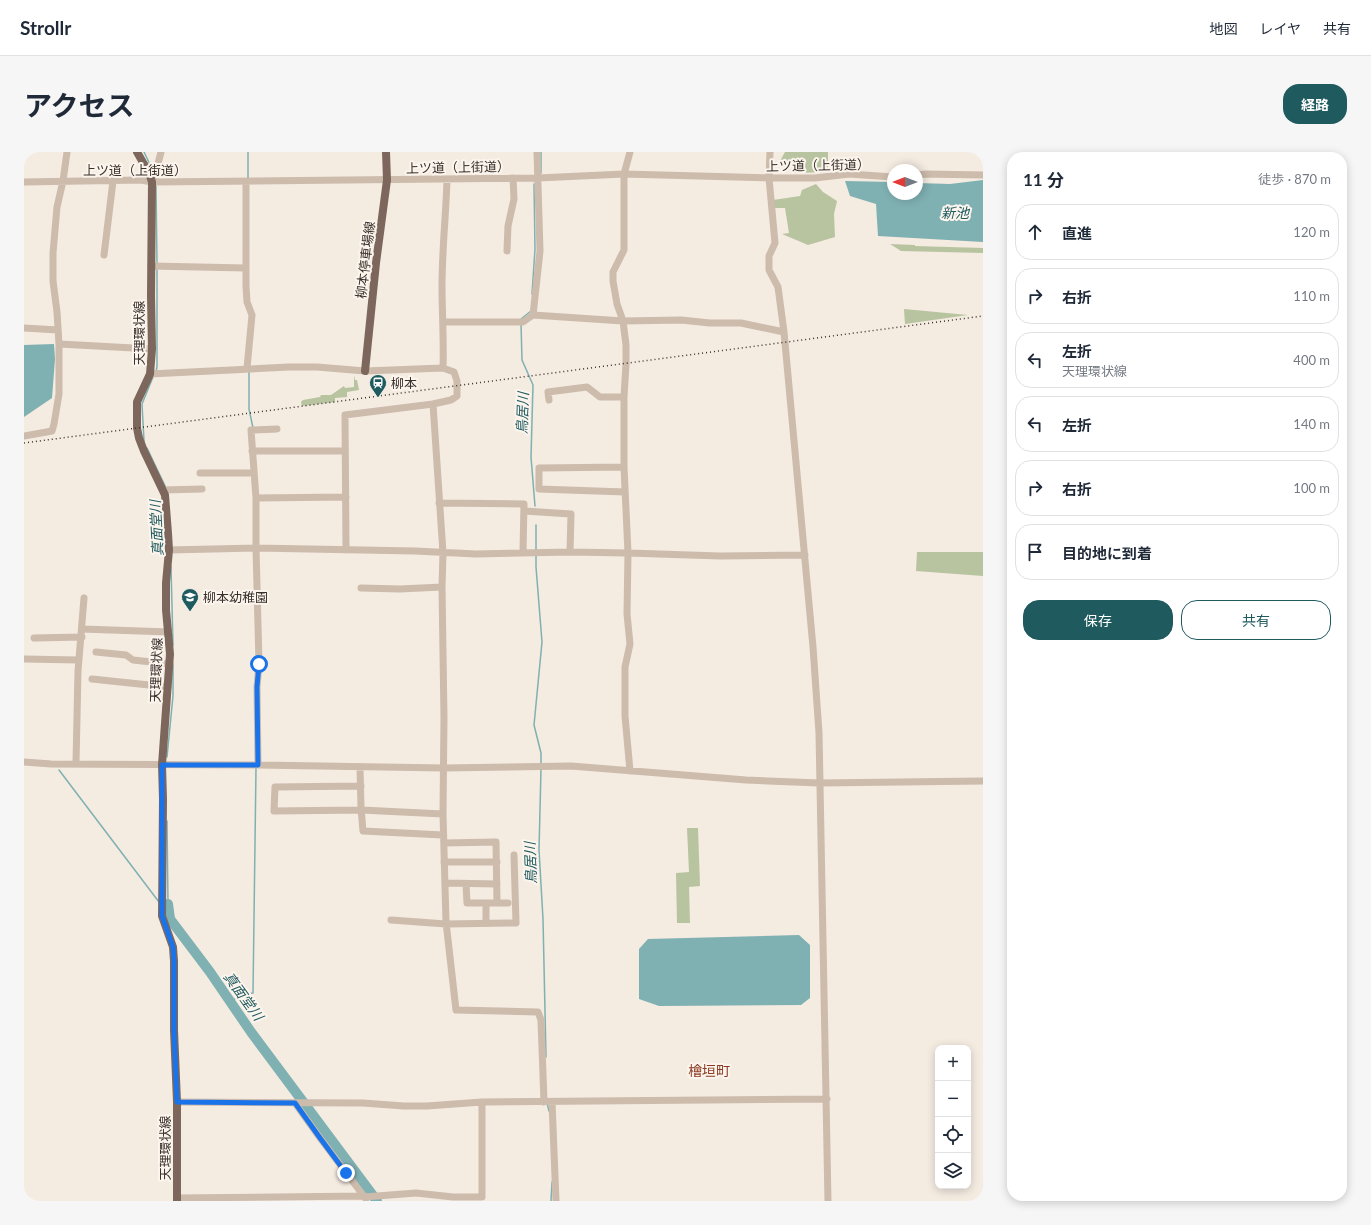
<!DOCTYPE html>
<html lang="ja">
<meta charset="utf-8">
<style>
body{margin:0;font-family:Lato,"Noto Sans JP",sans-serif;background:#f6f6f7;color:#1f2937}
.controls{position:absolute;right:12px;bottom:12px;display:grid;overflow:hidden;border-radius:8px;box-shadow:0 2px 10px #0003}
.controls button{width:36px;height:36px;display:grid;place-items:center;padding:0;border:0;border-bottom:1px solid #e0e1e3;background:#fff;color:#1f2937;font:20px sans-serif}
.compass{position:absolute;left:863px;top:12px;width:36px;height:36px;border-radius:50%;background:#fff;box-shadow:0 2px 10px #0003;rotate:270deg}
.stop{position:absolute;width:12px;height:12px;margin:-9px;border:3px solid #1a73e8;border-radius:50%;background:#fff}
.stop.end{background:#1a73e8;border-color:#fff;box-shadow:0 1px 4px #0008}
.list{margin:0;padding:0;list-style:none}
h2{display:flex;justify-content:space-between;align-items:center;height:52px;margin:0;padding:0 16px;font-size:17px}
h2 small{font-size:13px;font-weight:400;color:#747a83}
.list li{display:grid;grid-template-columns:26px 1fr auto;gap:12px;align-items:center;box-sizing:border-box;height:56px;margin:0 8px 8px;padding:0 8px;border:1px solid #e0e1e3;border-radius:16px}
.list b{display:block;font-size:15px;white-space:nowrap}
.list p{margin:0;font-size:13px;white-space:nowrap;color:#747a83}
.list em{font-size:13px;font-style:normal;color:#747a83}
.actions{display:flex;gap:8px;padding:12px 16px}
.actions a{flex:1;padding:9px 0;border:1px solid #1f5a5e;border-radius:16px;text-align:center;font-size:14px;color:#1f5a5e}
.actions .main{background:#1f5a5e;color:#fff}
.icon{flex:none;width:22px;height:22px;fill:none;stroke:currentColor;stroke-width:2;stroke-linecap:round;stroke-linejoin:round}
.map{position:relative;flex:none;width:959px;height:1049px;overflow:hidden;border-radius:16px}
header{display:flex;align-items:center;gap:24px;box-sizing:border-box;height:56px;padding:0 20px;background:#fff;border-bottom:1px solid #e0e1e3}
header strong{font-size:19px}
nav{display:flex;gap:22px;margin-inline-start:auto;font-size:14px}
.intro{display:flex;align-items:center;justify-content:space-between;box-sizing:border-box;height:96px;padding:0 24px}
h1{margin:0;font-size:28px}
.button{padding:10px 18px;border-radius:16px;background:#1f5a5e;color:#fff;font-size:14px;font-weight:700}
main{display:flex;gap:24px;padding:0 24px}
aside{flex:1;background:#fff;border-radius:16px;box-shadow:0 2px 10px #0003}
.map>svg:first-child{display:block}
</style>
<header>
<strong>Strollr</strong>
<nav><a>地図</a><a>レイヤ</a><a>共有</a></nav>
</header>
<div class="intro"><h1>アクセス</h1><a class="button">経路</a></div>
<main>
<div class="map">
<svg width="959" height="1049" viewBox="0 0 959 1049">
<rect width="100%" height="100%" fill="#f4ebe1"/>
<path fill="#b8c4a0" d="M761,0H804V20L771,21L772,9H756Z
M792,32L799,40L813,49L810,62L811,85L784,93L758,82L765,81L761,56H750L749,48L776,44L778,38Z
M866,92L891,93V94L959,96V101L877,99Z
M880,157L944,163L881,172Z
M330,223L331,228H333L335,238L323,240V245L311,246V250L278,254L277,250L279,248L296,245L297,243H307L320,234L321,236L330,235Z
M893,400H959V424L892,419Z
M663,676H674L676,734L665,735L666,771H653L652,721L665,720Z"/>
<path fill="#7fb0b2" d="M959,28V90L854,84L852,52L826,44L821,29L869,30V42H893V31L926,32Z
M30,192L31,207L28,246L0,265V193Z
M775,783L786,793V846L777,853L635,854L615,847V797L624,787Z"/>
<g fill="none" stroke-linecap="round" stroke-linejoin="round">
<path stroke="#7fb0b2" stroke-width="1.5" d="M120,0L129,19
M224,0V26
M517,0V21
M132,34L133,112
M508,142L511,97L510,32
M497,167L507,159
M497,172L498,208L509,233L507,305L511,354
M132,220L133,215V116
M225,220V257L229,276
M120,289L118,252L129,225
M123,296L142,336
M512,373V399
M512,403V415L518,490L510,573L517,601V611
M147,415L149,493
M143,605L149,544V513
M517,617L515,698L519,767L522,905
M35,618L135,750
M143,669L144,752
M207,851L215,843L229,841L232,616
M523,951L525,959
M527,1049L528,1030"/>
<path stroke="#7fb0b2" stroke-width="10" d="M144,752L146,767L186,820L227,880L353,1049"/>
<path stroke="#cdbbac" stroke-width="7" d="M746,0L745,26L751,91L745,104V118L754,135L760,180L789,495L795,581L804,1049
M893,23L902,22L959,23
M0,30L117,28L128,30L514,26L600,22L745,26H791L825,22L869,25
M128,30L131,23L137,0
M222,30V134L223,150L228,163L223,216
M483,99L484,74L490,47L489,26
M80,103L89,29
M127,114L222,116
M509,163L516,99L513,0
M419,170H499L509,163L599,169L657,168L686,171H717L760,180
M0,176L34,178
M35,192L128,197
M419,216C420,189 418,161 418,134C418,98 422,63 423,27
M126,222L265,215H293L341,219L419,216L430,220L433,229V244L427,248L409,252L419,401L418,435L420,566L419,662L422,770L432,858L514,860L517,868L520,950
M525,248L524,240L563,235L576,245H600
M0,284L28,279L30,272L35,242V192L33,160L29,129V101L33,55L39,29L43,0
M228,299H320
M600,315L515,316V337L601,340
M176,321H229
M139,338L178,337
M232,346L322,345
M415,351L500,352L499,400
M500,359L547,362L546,400
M145,398L232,396L391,399L452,402L546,400L604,401L696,404L781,403
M322,398L321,263L409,252
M337,436L376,437L418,435
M58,477L145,480
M10,486L58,485
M72,500L102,503L109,508L146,512
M0,507L55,508
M68,527L144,535
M0,610L27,612L234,613L420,616L547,614L722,628L795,631L959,629
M52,611L54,519L60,446
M234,613L233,535L235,512L232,396V346L227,278L253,277
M336,615L337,656L339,679L419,683
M606,619L601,564V515L606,492L603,462L604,401L600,315V245L602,212V193L599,169L593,152L589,129V120L600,98V22L606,0
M337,634L251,635L250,659L337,658L419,662
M420,691L472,690L473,751
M420,710H473
M421,731L473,732
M442,732L443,751H462
M367,768L422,772L492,771L490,703
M462,771V751H484
M153,950L339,951L380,954H403L458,950L803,947
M528,950L532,1049
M271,951L296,986L342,1047
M340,1045L392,1041L429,1045H458V950
M153,1046L340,1044"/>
<path stroke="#7d675c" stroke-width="8" d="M113,0L125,21L128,30L127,144L128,197L126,222L113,250V276L115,286L120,299L141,343L144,381L145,398L142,431V458L146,502L138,613L139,647L138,764L149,795L150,809V878L153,950V1049
M341,219L352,111L363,28L362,0"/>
<path stroke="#3b302b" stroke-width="1.5" stroke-dasharray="1 3" stroke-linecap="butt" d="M0,291L959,164"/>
</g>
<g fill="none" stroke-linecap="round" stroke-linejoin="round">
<path stroke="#1a73e8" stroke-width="5" d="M235,512L233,535L234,613H138V764L149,795L150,809V878L153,950L271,951L296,986L322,1021"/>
</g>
<defs>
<symbol id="station-pin" viewBox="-11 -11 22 30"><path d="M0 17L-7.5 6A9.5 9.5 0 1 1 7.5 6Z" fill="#1f5a5e" stroke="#fbf5ee"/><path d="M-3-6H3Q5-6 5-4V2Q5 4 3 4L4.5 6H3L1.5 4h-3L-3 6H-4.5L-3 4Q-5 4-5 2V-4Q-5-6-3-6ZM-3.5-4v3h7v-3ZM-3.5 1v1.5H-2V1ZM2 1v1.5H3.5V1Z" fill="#fff"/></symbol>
<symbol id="school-pin" viewBox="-11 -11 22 30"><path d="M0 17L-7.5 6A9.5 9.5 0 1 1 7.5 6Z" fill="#1f5a5e" stroke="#fbf5ee"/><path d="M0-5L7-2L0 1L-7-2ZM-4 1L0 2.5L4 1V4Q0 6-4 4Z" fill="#fff"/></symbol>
</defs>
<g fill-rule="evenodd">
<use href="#station-pin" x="344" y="221" width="20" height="27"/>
<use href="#school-pin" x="156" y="435" width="20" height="27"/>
</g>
<g text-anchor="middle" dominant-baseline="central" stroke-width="4" stroke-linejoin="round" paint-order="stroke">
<g font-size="13" fill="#3b302b" stroke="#fbf5ee">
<text transform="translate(794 13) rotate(-1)">上ツ道（上街道）</text>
<text transform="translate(434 15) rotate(-1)">上ツ道（上街道）</text>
<text x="111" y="18">上ツ道（上街道）</text>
<text transform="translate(341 108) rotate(-83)">柳本停車場線</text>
<text transform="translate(115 181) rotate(-90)">天理環状線</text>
<text transform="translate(132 518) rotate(-88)">天理環状線</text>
<text transform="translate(141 996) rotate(-90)">天理環状線</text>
</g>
<g font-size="13" fill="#3b302b" stroke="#fbf5ee" text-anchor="start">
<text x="367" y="231">柳本</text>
<text x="179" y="445">柳本幼稚園</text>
</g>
<g font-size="14" font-style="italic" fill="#1f5a5e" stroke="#fbf5ee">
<text x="931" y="60">新池</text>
<text transform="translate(498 261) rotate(-88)">鳥居川</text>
<text transform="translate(132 376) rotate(-93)">真面堂川</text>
<text transform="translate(506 711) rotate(-92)">鳥居川</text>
<text transform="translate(220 844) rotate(54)">真面堂川</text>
</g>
<g font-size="14" fill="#8c3b22" stroke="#fbf5ee">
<text x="685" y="918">檜垣町</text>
</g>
</g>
</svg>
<div class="controls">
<button>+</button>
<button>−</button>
<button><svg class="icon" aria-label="locate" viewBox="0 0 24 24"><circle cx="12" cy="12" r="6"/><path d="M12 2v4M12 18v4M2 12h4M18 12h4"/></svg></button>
<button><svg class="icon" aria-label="layers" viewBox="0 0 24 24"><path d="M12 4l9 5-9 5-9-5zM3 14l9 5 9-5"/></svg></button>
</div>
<svg class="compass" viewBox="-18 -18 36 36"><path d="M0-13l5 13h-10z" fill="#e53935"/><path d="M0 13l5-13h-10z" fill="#747a83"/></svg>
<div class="stop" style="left:235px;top:512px"></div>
<div class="stop end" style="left:322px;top:1021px"></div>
</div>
<aside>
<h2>11 分<small>徒歩 · 870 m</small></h2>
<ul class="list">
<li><svg class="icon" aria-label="ahead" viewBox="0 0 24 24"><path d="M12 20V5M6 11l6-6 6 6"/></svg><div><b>直進</b></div><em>120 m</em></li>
<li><svg class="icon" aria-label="right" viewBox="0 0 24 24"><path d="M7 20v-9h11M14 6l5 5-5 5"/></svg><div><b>右折</b></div><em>110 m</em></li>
<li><svg class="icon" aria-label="left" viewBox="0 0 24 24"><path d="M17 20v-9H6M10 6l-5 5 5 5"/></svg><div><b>左折</b><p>天理環状線</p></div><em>400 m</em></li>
<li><svg class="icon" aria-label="left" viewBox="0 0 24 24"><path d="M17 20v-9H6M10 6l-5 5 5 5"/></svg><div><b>左折</b></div><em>140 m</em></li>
<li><svg class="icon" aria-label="right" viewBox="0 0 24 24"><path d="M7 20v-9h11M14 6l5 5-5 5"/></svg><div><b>右折</b></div><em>100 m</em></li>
<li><svg class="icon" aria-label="arrive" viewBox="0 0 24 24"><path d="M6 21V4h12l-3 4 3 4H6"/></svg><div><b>目的地に到着</b></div></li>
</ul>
<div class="actions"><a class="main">保存</a><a>共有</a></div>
</aside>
</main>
